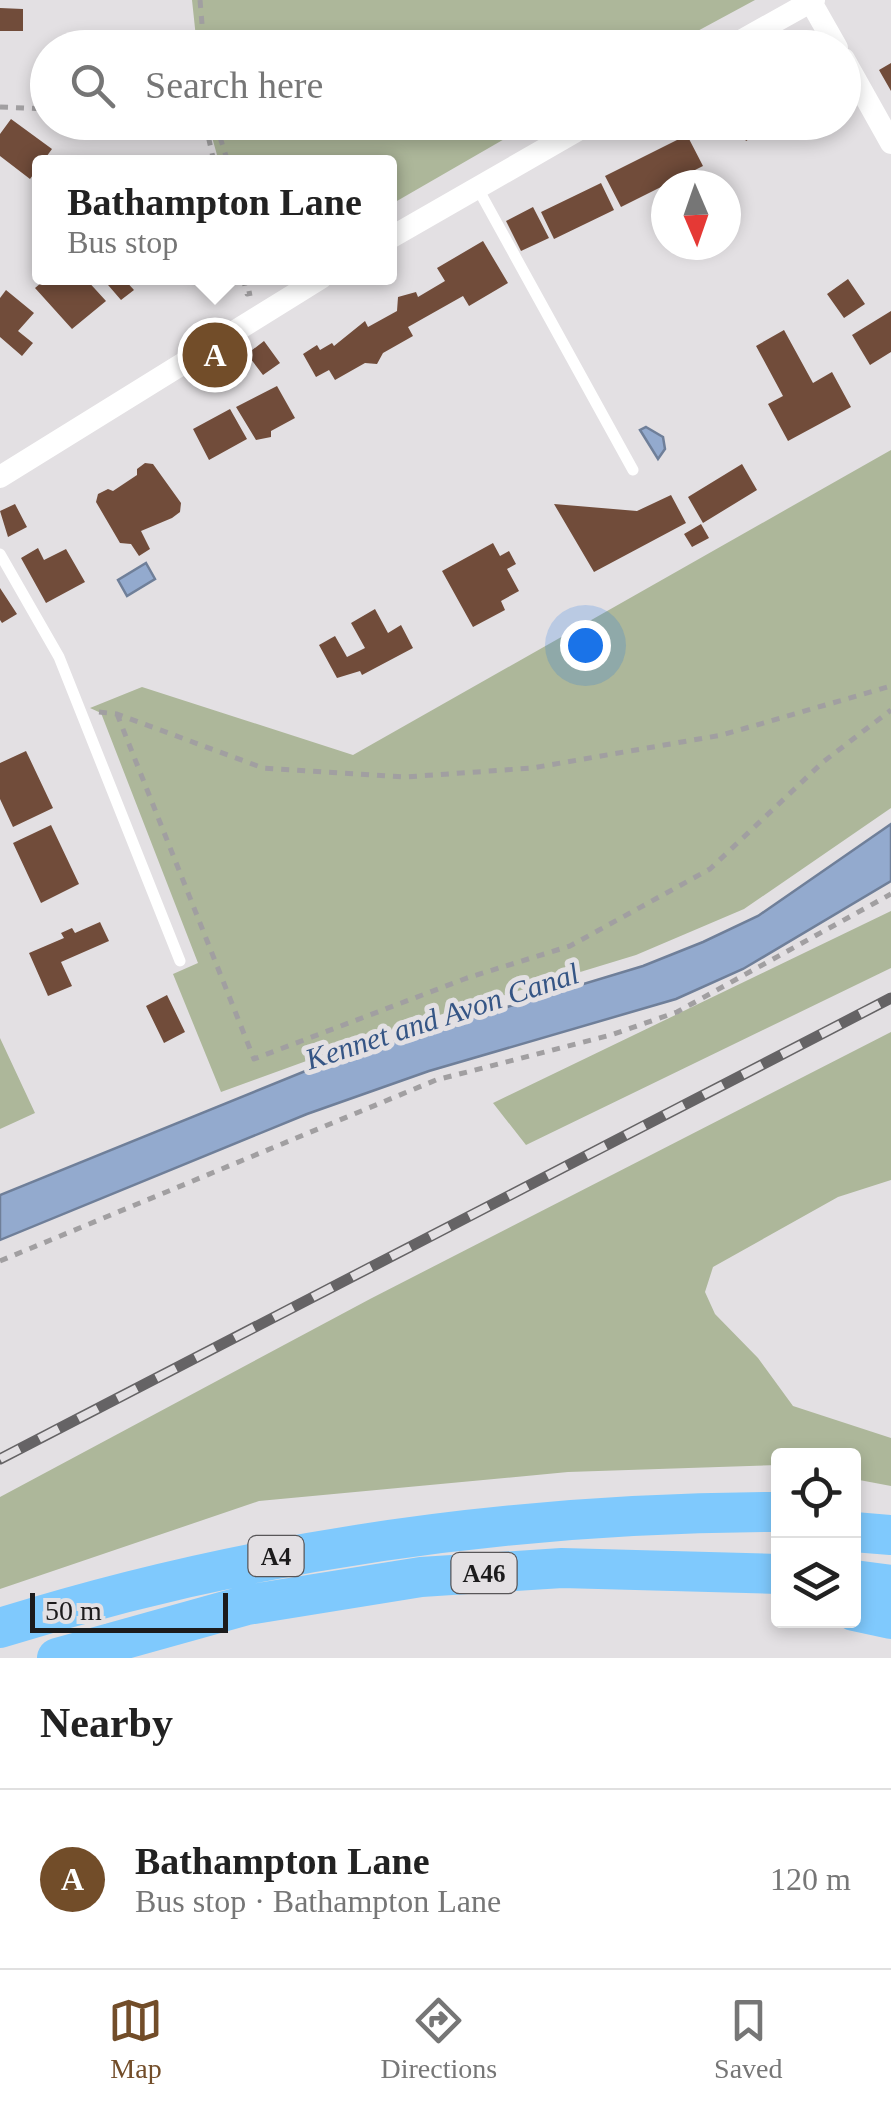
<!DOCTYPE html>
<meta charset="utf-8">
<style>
body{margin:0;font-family:"Times New Roman",serif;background:#f2f2f2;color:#222}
.controls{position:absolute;right:30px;bottom:30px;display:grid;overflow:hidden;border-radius:10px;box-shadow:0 5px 15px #0003}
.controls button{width:90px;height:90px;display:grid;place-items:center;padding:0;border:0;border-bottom:2px solid #e0e0e0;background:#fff;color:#222;font:50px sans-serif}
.compass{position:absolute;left:651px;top:170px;width:90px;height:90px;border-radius:50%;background:#fff;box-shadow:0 5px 15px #0003;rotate:178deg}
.scale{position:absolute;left:30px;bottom:25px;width:198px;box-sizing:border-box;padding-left:10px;border:5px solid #1c1b1c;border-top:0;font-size:28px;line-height:35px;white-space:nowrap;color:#1c1b1c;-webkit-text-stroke:8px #e3e0e3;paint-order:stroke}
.you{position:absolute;left:585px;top:645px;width:35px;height:35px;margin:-25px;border:8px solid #fff;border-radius:50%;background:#1a73e8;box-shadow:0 0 0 15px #1a73e833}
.badge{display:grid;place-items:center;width:65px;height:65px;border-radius:50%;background:#724d29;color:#fff;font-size:32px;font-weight:700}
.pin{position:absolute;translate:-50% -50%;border:5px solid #fff;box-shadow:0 2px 10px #0006}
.popup{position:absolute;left:32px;top:155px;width:365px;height:130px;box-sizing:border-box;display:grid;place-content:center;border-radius:10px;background:#fff;filter:drop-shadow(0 2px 8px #0005);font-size:32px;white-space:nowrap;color:#767676}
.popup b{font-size:38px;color:#222}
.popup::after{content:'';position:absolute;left:50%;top:100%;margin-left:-20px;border:20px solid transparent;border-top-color:#fff}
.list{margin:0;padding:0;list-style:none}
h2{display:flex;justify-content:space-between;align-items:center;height:130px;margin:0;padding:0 40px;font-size:42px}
h2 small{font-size:32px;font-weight:400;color:#767676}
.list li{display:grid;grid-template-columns:65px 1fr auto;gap:30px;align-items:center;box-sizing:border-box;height:180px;padding:0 40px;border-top:2px solid #e0e0e0}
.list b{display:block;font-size:38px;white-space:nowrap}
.list p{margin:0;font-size:32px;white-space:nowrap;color:#767676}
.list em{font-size:32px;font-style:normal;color:#767676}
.icon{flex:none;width:55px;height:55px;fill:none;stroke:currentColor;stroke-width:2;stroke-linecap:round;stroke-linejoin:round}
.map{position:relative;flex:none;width:891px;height:1658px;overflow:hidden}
.search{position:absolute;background:#fff;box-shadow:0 5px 15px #0003;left:30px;right:30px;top:30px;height:110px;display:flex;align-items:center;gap:25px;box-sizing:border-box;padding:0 35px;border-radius:55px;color:#767676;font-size:38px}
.sheet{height:310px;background:#fff}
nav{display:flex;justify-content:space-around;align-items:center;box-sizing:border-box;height:140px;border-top:2px solid #e0e0e0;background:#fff;font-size:28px;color:#767676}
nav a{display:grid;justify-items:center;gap:5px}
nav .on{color:#724d29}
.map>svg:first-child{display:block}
</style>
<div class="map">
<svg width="891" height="1658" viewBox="0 0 891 1658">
<rect width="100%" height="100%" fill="#e3e0e3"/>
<path fill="#adb79a" d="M192,0H755L668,47H197Z
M208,123V122L532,123L390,205V162H219Z
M891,450V808L744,909L636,955L400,1027L221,1092L173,974L198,963L101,713L90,708L142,687L353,755Z
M891,911V968L526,1145L493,1103Z
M891,1032V1180L838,1197L713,1267L705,1292L715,1314L758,1358L793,1406L891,1438V1486L854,1479V1456H778V1465L568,1472L259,1501L0,1589V1497L370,1299Z
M0,1038L35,1113L0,1129Z"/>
<path fill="#93aace" stroke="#6f7f99" stroke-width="2.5" d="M646,427L663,437L665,449L658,459L640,430Z
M146,563L155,579L127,596L118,580Z
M891,824V881L743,969L676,999L429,1071L307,1114L0,1240V1195L335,1059L643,966L703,942L758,916Z"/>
<path fill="#714c3a" d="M0,8L23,9V31H0Z
M891,63V91L879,70Z
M11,119L52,149L30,179L0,156V134Z
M735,122H778L746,141Z
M687,135L703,166L621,207L605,176Z
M601,183L614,210L554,239L541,212Z
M533,207L549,238L521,251L506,221Z
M483,241L508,283L469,306L463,296L408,327L413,336L383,353L377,364L365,363L335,380L329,370L316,377L303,354L317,345L320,350L332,343L334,346L365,321L368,327L397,311L398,297L416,292L418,297L445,281L437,268Z
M47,278H85L106,301L72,329L35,288Z
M102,278H123L134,290L121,300Z
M848,279L865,304L844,318L827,294Z
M6,290L34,313L18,331L33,343L22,356L0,337V298Z
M891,311V352L870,365L852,335Z
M784,330L813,383L832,372L851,407L788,441L768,404L783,396L756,346Z
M264,341L280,363L263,375L247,354Z
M277,386L295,418L271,431V437L256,440L236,407Z
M230,409L247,439L209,460L193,429Z
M145,463L153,464L181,503L180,512L172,518L141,531L150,549L139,556L131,544L120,543L96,502L98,494L108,489L113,491L137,475V469Z
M742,464L757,490L703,523L688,497Z
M671,495L686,523L594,572L554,504L637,511Z
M15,504L27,527L8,537L0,511Z
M701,524L709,538L692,547L684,534Z
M493,543L500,556L509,551L516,564L507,569L519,591L501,601L505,610L473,627L442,571Z
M38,548L44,560L66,549L85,582L46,603L21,558Z
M0,588L17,614L2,623L0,620Z
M375,609L388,633L401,625L413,648L362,675L360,671L337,678L319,645L335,636L347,657L365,648L351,623Z
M26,751L53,808L13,827L0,799V763Z
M51,825L79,884L41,903L13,843Z
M100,922L109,941L61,962L72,986L48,996L29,953L64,938L61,933L72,928L75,933Z
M167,995L185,1032L164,1043L146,1006Z"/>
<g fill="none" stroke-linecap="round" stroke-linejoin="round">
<path stroke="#a19fa1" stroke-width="5" stroke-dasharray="8 8" stroke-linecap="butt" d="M200,0L204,48
M0,107L48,109
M205,122L214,162
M215,122L228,162
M243,278L247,294L252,293
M99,712L117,714L263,768L405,777L532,768L722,735L891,686
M117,714L254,1059L467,978L570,946L710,869L823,762L891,710
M0,1261L436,1080L611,1035L677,1012L891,894"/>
<path stroke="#fff" stroke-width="11" d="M477,187L633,470
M0,554L59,657L180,961"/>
<path stroke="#fff" stroke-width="22" d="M811,2L837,48
M728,48L814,0
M844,59L891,143
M390,238L592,122
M0,477L321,278"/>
<path stroke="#7fc9fd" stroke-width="40" d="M854,1532L891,1535
M854,1580L891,1585
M854,1611L891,1619
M0,1628C252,1549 515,1513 778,1512
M57,1658L247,1605L421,1577L562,1568L778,1574"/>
<defs>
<path id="rail" d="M0,1459L891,998"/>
</defs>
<use href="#rail" stroke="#656365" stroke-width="11"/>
<use href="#rail" stroke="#e3e0e3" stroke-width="8" stroke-dasharray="22" stroke-linecap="butt"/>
</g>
<g text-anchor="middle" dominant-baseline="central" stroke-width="10" stroke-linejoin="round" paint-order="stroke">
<g fill="#e3e0e3" stroke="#585658" stroke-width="2.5">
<rect x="248.5" y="1536" width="55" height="40" rx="8"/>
<rect x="451.5" y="1553" width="65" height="40" rx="8"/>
</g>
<g font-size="25" font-weight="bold" fill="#1c1b1c">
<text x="276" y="1556">A4</text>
<text x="484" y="1573">A46</text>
</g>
<g font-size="30" font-style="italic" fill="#355585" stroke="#e3e0e3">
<text transform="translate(442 1016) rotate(-18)">Kennet and Avon Canal</text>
</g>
</g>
</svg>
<div class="controls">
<button><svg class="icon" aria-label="locate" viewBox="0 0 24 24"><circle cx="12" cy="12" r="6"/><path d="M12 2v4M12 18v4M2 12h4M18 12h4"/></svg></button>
<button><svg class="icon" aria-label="layers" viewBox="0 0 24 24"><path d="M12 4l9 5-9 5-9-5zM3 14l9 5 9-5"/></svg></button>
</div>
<svg class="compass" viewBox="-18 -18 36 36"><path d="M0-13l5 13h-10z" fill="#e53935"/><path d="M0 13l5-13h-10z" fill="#767676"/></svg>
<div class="scale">50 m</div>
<div class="you"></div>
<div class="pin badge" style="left:215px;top:355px">A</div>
<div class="popup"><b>Bathampton Lane</b>Bus stop</div>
<div class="search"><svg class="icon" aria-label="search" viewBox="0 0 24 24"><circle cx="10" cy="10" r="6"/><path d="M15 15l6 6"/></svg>Search here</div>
</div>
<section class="sheet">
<h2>Nearby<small></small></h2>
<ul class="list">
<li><span class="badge">A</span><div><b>Bathampton Lane</b><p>Bus stop · Bathampton Lane</p></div><em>120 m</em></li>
</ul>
</section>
<nav>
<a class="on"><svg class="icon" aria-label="map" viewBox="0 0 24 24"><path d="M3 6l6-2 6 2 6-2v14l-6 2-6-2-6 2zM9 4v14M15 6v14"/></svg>Map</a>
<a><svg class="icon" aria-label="directions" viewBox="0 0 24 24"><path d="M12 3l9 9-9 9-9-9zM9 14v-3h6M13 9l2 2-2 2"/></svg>Directions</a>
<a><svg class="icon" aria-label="saved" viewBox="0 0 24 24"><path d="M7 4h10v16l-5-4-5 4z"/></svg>Saved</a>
</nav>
